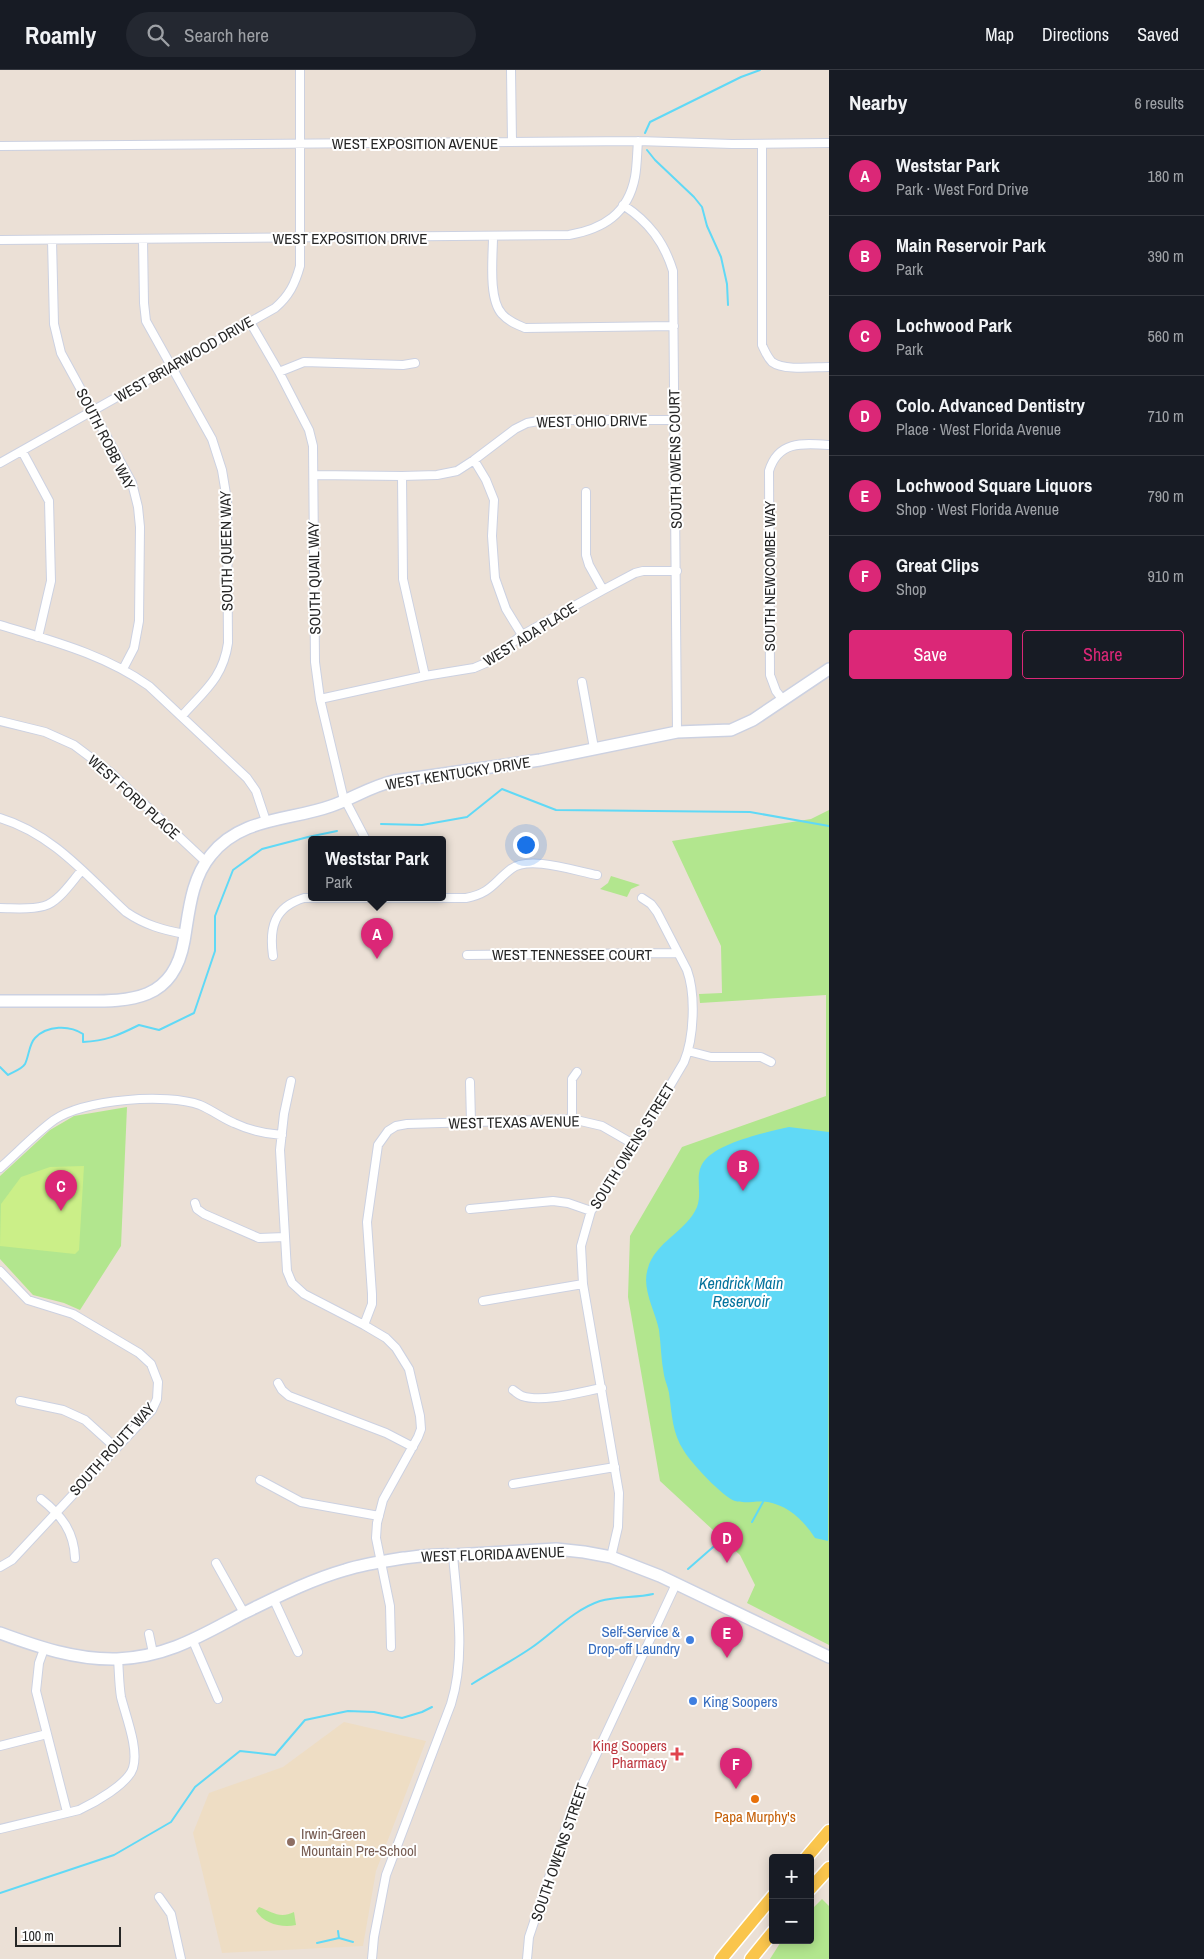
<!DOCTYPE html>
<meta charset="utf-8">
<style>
body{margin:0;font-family:"Archivo Narrow",sans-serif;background:#242831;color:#f1f3f6}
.controls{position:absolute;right:15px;bottom:15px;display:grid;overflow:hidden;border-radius:5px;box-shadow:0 2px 12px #0003}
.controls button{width:45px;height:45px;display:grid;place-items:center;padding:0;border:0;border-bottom:1px solid #363941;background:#171b24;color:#f1f3f6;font:25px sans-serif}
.scale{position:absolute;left:15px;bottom:12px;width:106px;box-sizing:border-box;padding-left:5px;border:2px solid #262626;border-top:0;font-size:14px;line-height:18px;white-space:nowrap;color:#262626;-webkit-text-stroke:4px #fff;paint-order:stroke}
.you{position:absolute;left:525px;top:774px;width:18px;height:18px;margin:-12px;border:4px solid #fff;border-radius:50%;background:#1a73e8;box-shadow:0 0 0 8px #1a73e833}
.badge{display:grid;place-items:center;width:32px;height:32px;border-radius:50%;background:#db2777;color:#fff;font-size:16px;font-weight:700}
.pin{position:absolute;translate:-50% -41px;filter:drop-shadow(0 1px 2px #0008)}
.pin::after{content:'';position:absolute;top:26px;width:18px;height:15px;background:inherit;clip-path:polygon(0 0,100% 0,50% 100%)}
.popup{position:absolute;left:308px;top:766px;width:138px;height:65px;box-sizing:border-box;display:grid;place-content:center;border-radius:5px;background:#171b24;filter:drop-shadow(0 1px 4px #0005);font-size:16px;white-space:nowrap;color:#9ea1a6}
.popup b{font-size:19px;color:#f1f3f6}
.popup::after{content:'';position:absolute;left:50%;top:100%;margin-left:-10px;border:10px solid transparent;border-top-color:#171b24}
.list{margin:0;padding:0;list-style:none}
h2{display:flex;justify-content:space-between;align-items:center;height:65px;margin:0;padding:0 20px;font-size:21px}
h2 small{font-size:16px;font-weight:400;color:#9ea1a6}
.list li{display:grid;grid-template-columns:32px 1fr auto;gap:15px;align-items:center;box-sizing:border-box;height:80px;padding:0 20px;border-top:1px solid #363941}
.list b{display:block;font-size:19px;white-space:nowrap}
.list p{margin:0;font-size:16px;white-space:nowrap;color:#9ea1a6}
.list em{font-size:16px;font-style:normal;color:#9ea1a6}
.actions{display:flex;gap:10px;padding:15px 20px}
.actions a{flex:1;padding:11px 0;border:1px solid #db2777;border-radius:5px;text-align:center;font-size:18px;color:#db2777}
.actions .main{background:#db2777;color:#fff}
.icon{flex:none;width:28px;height:28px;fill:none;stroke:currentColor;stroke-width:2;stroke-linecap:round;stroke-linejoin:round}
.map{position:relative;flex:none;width:829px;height:1889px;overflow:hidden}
header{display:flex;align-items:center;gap:30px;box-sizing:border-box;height:70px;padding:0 25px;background:#171b24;border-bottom:1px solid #363941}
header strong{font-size:24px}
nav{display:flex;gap:28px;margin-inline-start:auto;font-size:18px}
.search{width:350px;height:45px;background:#242831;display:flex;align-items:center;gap:12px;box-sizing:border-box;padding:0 18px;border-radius:28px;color:#9ea1a6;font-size:19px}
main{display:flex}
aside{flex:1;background:#171b24}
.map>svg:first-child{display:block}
</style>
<header>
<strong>Roamly</strong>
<div class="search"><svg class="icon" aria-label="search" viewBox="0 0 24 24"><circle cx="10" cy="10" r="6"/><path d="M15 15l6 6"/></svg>Search here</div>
<nav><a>Map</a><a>Directions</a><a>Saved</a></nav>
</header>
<main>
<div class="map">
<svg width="829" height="1889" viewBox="0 0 829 1889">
<rect width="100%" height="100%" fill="#ebe0d6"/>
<path fill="#eeddc4" d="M344,1652L426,1671L376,1801L363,1876L222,1883L193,1763L209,1723L283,1697Z"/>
<path fill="#b2e68e" d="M829,740V1575L747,1533L755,1515L740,1485L660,1411L628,1227L630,1166L682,1077L826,1026V925L700,933L699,924L722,923L721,876L672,771L811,749Z
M611,806L640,815L631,819L627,827L600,819L608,813Z
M127,1037L121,1176L80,1240L64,1233L33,1225L0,1189V1106L50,1060L74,1046Z
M822,1829L829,1836V1889H770L782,1870H810V1841Z
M259,1837C272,1842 280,1849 294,1842L296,1855C282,1858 264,1854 256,1841Z"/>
<path fill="#cbef88" d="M84,1096L79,1180L75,1184L0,1176L1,1134L21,1107L50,1097Z"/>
<path fill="#60d9f6" d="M789,1057L829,1062L828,1471L815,1468C804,1451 789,1436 768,1432C757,1430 746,1434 735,1431C723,1427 691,1393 684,1381C672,1363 672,1344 669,1323C668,1317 665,1311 664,1305C661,1290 661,1275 659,1260C655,1240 641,1218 648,1198C655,1172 687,1161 697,1137C703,1121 693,1104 705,1090C720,1072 767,1062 789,1057Z"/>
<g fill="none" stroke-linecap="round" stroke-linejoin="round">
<path stroke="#60d9f6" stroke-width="2" d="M645,63L650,52L741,7L760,0
M647,80L655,90L694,127L702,137L707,156L721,187L727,214L728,235
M381,754L422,755L467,747L502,719L556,740L750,742L829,756
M0,997L8,1005C13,1002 22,999 25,994C29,986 29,974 35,968C47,955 70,955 83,964V972C106,971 119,965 139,955L159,960L194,943L215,881V846L233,800L262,779L308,767L337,761
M752,1452L763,1432
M688,1499L720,1471L737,1462
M472,1614C491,1602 512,1591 531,1578C553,1563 573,1540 600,1531C617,1526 636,1528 653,1524
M0,1823L114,1785L171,1752L195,1717L240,1681L275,1685L305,1650L348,1641L374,1642L402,1648L422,1642L432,1637
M338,1861L339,1868
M317,1873L339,1868L353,1872"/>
<defs>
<path id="street" d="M511,0L512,72
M762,74V275C765,281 767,287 772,292C784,301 815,297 829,297
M0,76L638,71L732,74L829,73
M623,135C649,152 664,172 673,201L677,662
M493,167C493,186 488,229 502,244C508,251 516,254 525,258L674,256
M143,169L144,233L146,251L212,369L222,400L227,430L228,573C223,608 204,621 182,646
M0,170L569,165C603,159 628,144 635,107C637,96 637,83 638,71
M52,170L54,254L61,283L132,413L138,437L140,457L139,551L134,578L123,599
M250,252L279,302L309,360L313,376L315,592L320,629L343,726L366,770
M279,302L304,292L403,295L415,293
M22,381L49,431L51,511L38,567
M474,390L486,410L494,430L492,466L495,508L506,539L522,565
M0,393L275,238C289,226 295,214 300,196V0
M314,405L402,406L437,405L457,401L474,390L515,359L527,353L544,350H675
M402,406L403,509L425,606
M586,422V485L589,495L603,520
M0,555C52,571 104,584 149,616L247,708L256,721L266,751
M582,612L594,678
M320,629L425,606L474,598L488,592L522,565L603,520L635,503L643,501H677
M783,630L776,621L770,605L769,401C778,371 802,373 829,375
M0,651L45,662L74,675L110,702L206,792
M0,748C53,764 87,806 126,842C145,855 163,860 185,864
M0,838C14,838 30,840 44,836C59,832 72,811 82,800
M467,885L678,883
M273,886C269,858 274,837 304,828H466C491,823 493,813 511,799C529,785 575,801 597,805
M688,981L711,987H761L771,992
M291,1011L284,1044L280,1080L287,1201L292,1213L304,1224L364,1255L386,1268L396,1278L409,1299L420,1346L421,1359L418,1367L383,1430L377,1453L376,1468L390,1536L391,1577
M470,1012L471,1052
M572,1049V1009L577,1002
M0,1098C18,1082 35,1064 54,1050C84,1029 167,1023 200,1035C212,1040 222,1048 234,1053C249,1060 265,1064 282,1065
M195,1133L197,1139L204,1144L259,1168L285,1167
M470,1139L553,1131L568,1133L591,1141
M0,1201L28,1230L73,1244L139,1283L151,1294L158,1312L157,1329L152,1340L12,1490L0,1497
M483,1231L583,1214
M364,1255L372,1234V1224L367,1152L378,1075L388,1061L396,1056L407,1054L572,1049L602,1056L635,1075
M278,1313L282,1320L289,1326L386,1363L413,1377
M513,1320C516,1322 519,1325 522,1326C542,1333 581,1322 602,1318
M20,1331L63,1340L85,1350L116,1378
M260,1410L301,1432L379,1446
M513,1414L615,1397
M41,1429C61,1445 74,1461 75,1488
M611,1487L618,1457L619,1423L583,1214L581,1176L591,1141L635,1075L684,992C694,968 696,925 687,900L657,842L651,834L642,828
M216,1493L244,1543
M274,1530L298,1582
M149,1564L153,1583
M193,1571L218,1629
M44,1579L39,1593L36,1621L67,1742
M0,1676L47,1664
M0,1759L79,1740C94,1733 128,1714 133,1698C139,1679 126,1647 121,1627C119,1615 119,1601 118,1589
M159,1827L171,1844L181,1889
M372,1889L374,1867L386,1805L451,1634C466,1586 457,1534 453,1485
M527,1889L529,1867L575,1730L676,1514"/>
<path id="secondary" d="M0,931C25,931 50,931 76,931C127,931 173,934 184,871C189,842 191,809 211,785C241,747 289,751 331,736C352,729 371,716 394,711L540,690L677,662L731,660L753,650L829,599
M0,1563C38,1577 76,1590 117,1589C168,1587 202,1565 244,1543C277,1527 310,1510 345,1500C364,1494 385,1491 404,1488C421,1486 436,1484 453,1485L556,1479L584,1482L611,1487L660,1506L829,1587"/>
<path id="primary" d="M806,1788L829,1761
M810,1819L829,1798
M721,1889L773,1826
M751,1889L773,1862"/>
</defs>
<use href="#street" stroke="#ccd1e1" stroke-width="10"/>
<use href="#secondary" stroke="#ccd1e1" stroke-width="14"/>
<use href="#primary" stroke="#fff" stroke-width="15"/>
<use href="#street" stroke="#fff" stroke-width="8"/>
<use href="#secondary" stroke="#fff" stroke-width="11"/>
<use href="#primary" stroke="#fac54c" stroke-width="12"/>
</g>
<g fill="#3f7fe0" stroke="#fff" stroke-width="2">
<circle cx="690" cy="1570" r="5"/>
<circle cx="693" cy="1631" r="5"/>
</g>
<path fill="#e0444e" stroke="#fff" stroke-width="2" d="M674.5 1676.5h5v5h5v5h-5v5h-5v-5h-5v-5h5z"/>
<circle fill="#e8710a" stroke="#fff" stroke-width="2" cx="755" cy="1729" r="5"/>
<circle fill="#8d6e63" stroke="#fff" stroke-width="2" cx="291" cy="1772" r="5"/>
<g text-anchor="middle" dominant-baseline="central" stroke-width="4" stroke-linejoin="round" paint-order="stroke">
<g font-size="15" fill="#262626" stroke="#fff">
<text x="415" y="73">WEST EXPOSITION AVENUE</text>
<text x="350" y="168">WEST EXPOSITION DRIVE</text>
<text transform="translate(184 289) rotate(-30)">WEST BRIARWOOD DRIVE</text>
<text transform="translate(592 351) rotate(-1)">WEST OHIO DRIVE</text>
<text transform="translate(106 369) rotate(63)">SOUTH ROBB WAY</text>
<text transform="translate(675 389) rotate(-91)">SOUTH OWENS COURT</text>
<text transform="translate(226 481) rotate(-91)">SOUTH QUEEN WAY</text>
<text transform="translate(769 506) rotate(-90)">SOUTH NEWCOMBE WAY</text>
<text transform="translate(314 508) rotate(-91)">SOUTH QUAIL WAY</text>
<text transform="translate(530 564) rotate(-32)">WEST ADA PLACE</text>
<text transform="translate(458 703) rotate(-9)">WEST KENTUCKY DRIVE</text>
<text transform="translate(134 727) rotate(42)">WEST FORD PLACE</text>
<text x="572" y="884">WEST TENNESSEE COURT</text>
<text transform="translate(514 1052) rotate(-1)">WEST TEXAS AVENUE</text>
<text transform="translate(632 1076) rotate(-58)">SOUTH OWENS STREET</text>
<text transform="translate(112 1379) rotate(-48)">SOUTH ROUTT WAY</text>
<text transform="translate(493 1484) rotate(-2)">WEST FLORIDA AVENUE</text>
<text transform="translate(559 1782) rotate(-71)">SOUTH OWENS STREET</text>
</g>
<g font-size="15" fill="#366cbe" stroke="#fff" text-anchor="end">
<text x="680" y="1561">Self-Service &amp;<tspan x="680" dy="17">Drop-off Laundry</tspan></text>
<text x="703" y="1631" text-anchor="start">King Soopers</text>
</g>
<g font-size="15" fill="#be3a42" stroke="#fff" text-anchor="end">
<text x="667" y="1675">King Soopers<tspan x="667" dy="17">Pharmacy</tspan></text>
</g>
<g font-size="15" fill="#c56008" stroke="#fff">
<text x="755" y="1746">Papa Murphy's</text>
</g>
<g font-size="15" fill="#785e54" stroke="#fff" text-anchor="start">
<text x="301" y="1763">Irwin-Green<tspan x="301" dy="17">Mountain Pre-School</tspan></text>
</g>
<g font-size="16" font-style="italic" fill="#04739d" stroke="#fff">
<text x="741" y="1213">Kendrick Main<tspan x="741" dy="18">Reservoir</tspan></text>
</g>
</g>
</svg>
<div class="controls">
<button>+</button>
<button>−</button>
</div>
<div class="scale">100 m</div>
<div class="you"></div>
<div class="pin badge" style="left:377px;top:889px">A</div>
<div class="popup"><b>Weststar Park</b>Park</div>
<div class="pin badge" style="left:743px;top:1121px">B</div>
<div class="pin badge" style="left:61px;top:1141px">C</div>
<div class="pin badge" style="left:727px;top:1493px">D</div>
<div class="pin badge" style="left:727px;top:1588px">E</div>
<div class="pin badge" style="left:736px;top:1719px">F</div>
</div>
<aside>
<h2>Nearby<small>6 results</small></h2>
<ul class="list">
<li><span class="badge">A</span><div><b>Weststar Park</b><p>Park · West Ford Drive</p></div><em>180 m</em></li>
<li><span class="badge">B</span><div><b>Main Reservoir Park</b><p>Park</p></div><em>390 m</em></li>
<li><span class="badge">C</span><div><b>Lochwood Park</b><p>Park</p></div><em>560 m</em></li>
<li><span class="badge">D</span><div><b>Colo. Advanced Dentistry</b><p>Place · West Florida Avenue</p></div><em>710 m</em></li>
<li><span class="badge">E</span><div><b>Lochwood Square Liquors</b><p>Shop · West Florida Avenue</p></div><em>790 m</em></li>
<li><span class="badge">F</span><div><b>Great Clips</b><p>Shop</p></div><em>910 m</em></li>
</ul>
<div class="actions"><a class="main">Save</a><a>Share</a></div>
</aside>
</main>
